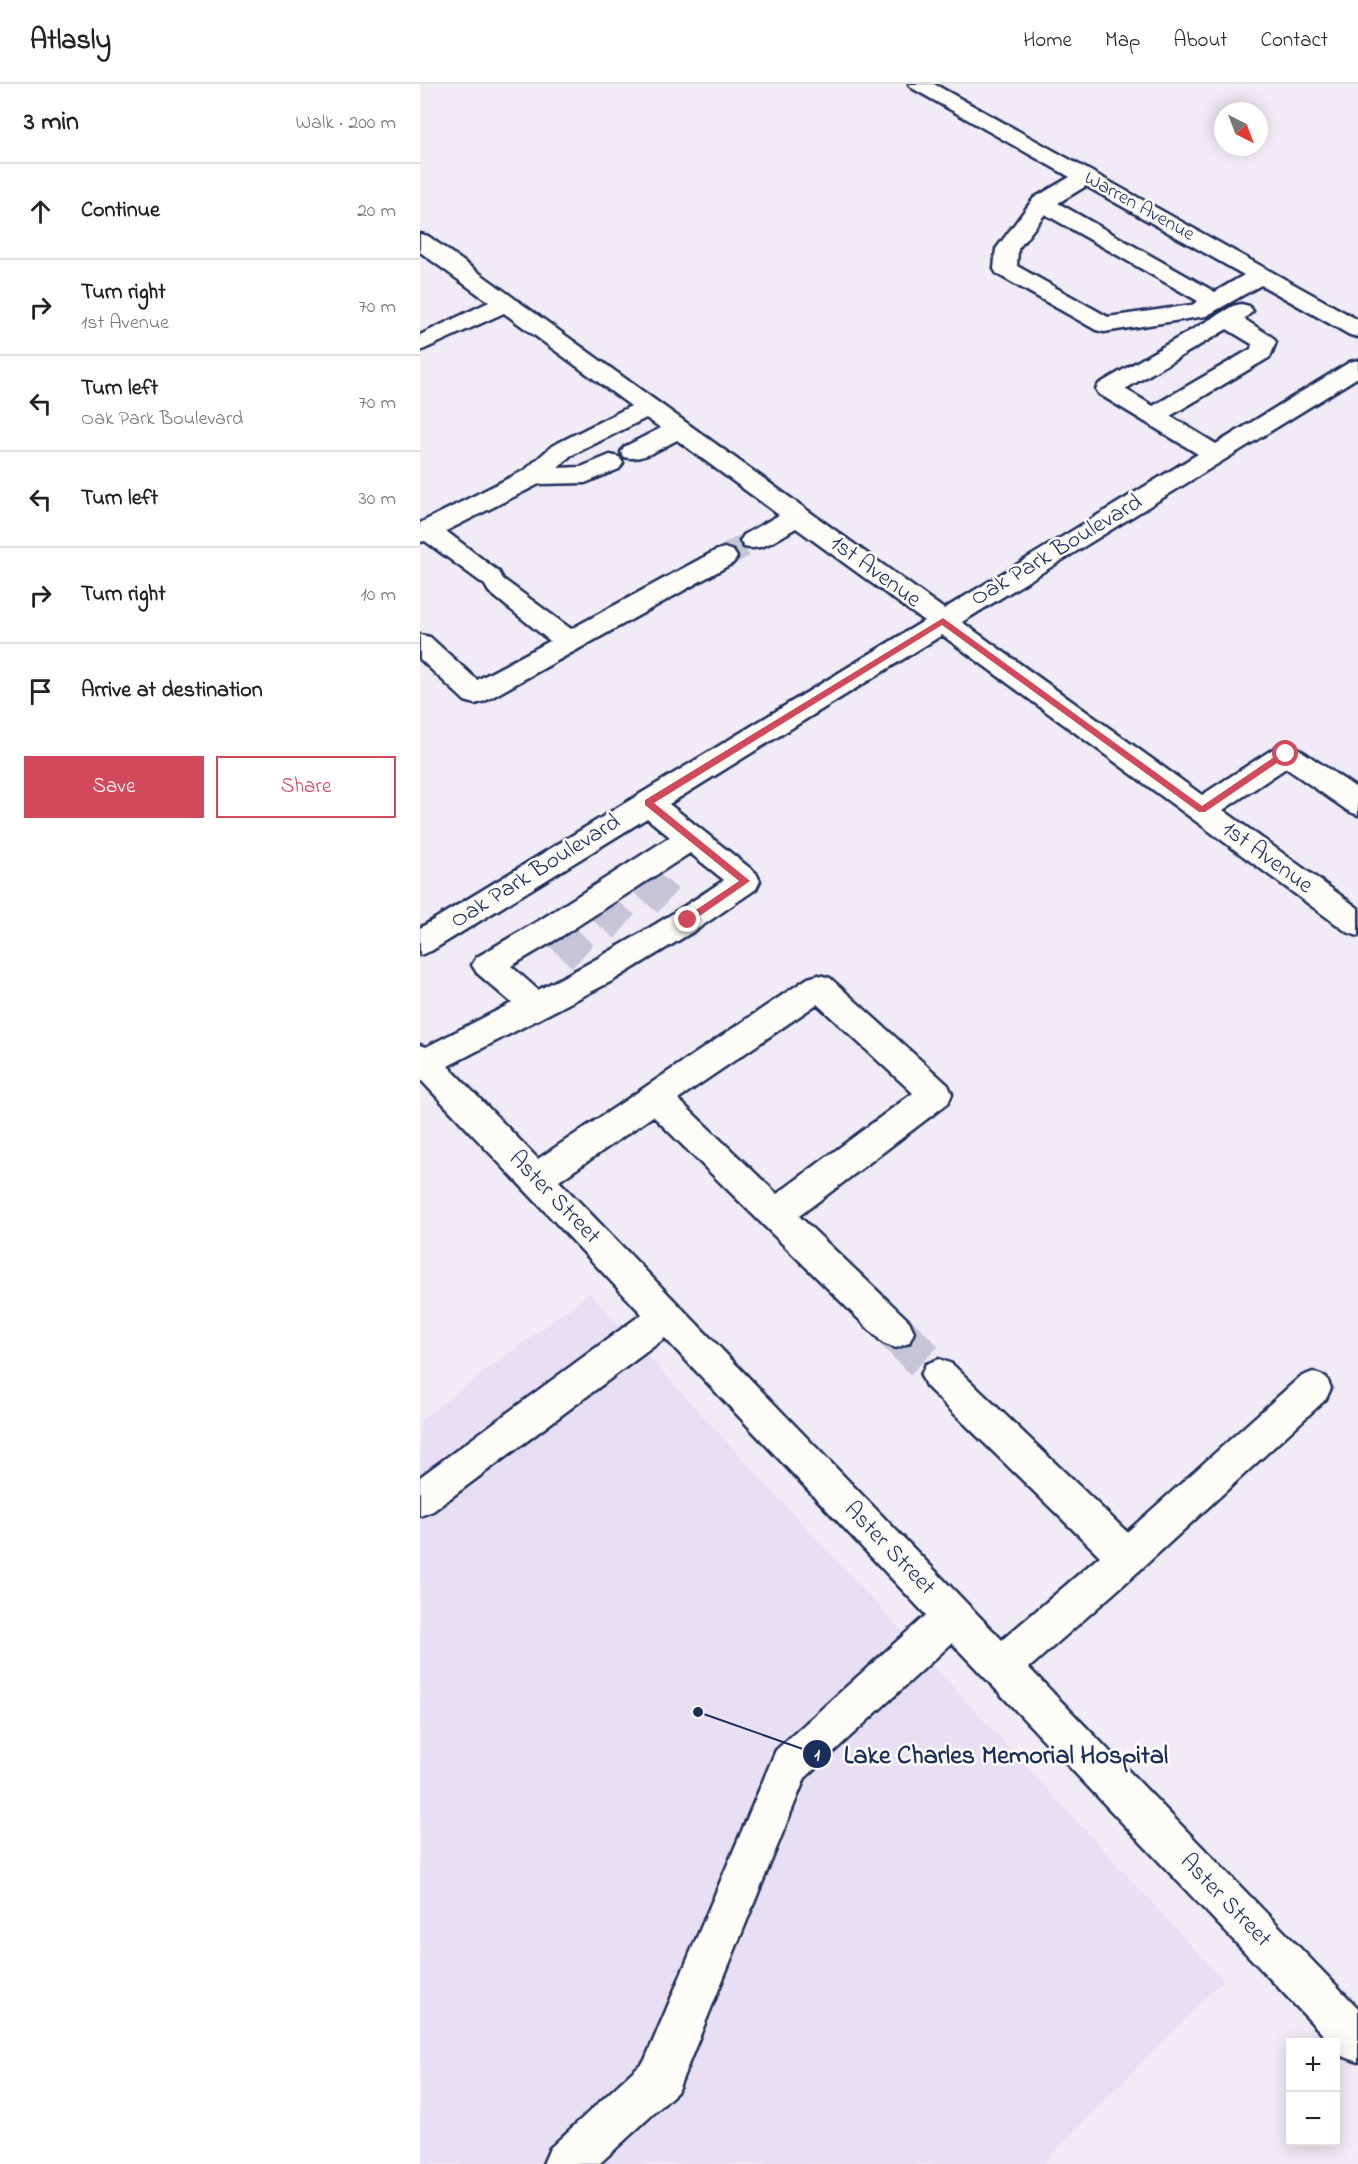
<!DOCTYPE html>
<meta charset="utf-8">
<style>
body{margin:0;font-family:"Indie Flower",sans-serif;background:#f2f2f2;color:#222}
.controls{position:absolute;right:18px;bottom:18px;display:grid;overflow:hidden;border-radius:0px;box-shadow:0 3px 15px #0003}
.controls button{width:54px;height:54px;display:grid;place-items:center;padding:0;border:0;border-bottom:2px solid #e0e0e0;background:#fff;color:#222;font:30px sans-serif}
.compass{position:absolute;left:794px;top:18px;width:54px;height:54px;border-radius:50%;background:#fff;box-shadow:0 3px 15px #0003;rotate:138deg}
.stop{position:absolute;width:18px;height:18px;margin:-14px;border:4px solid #d1495b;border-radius:50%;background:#fff}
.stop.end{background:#d1495b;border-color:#fff;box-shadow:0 2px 6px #0008}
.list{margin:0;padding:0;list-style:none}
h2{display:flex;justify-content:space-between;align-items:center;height:78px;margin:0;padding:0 24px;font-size:26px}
h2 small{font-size:20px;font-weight:400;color:#767676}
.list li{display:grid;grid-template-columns:39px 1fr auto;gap:18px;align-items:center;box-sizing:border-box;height:96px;padding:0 24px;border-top:2px solid #e0e0e0}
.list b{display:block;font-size:22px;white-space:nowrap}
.list p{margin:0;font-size:20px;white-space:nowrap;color:#767676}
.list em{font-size:20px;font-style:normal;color:#767676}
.actions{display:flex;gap:12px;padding:18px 24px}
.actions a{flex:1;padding:14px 0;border:2px solid #d1495b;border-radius:0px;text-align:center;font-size:21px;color:#d1495b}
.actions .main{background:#d1495b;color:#fff}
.icon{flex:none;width:33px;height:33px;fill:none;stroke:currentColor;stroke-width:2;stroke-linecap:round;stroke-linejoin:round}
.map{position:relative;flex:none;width:938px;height:2080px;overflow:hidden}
header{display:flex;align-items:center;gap:36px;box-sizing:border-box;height:84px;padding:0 30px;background:#fff;border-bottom:2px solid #e0e0e0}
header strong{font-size:28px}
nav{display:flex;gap:33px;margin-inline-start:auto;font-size:21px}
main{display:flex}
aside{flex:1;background:#fff}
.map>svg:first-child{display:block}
</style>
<header>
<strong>Atlasly</strong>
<nav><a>Home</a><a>Map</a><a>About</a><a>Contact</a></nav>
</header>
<main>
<aside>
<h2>3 min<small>Walk · 200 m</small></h2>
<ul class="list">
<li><svg class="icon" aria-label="ahead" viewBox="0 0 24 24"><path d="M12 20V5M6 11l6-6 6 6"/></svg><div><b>Continue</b></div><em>20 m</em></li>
<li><svg class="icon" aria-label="right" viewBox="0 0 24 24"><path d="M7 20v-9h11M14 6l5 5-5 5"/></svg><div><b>Turn right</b><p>1st Avenue</p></div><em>70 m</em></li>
<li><svg class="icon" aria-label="left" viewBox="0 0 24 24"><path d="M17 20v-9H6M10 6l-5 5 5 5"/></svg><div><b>Turn left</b><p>Oak Park Boulevard</p></div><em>70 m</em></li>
<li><svg class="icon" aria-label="left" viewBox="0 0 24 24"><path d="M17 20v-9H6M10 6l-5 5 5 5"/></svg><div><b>Turn left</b></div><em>30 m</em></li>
<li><svg class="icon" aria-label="right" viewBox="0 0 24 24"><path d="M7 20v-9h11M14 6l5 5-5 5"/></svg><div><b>Turn right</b></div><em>10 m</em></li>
<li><svg class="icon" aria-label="arrive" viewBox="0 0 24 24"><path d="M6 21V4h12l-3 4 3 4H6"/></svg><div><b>Arrive at destination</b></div></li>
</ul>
<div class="actions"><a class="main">Save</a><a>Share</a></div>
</aside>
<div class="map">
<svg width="938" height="2080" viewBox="0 0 938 2080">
<rect width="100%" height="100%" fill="#f1ebf6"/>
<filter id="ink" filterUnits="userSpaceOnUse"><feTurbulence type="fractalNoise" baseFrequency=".0167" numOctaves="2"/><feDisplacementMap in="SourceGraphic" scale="12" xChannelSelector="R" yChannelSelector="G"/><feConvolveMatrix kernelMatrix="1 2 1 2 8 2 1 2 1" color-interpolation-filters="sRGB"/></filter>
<g filter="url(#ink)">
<path fill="#e9dff5" d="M170,1209L803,1896L623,2080H0V1336Z"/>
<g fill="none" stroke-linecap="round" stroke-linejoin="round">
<path stroke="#c6c5d8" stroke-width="23" stroke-dasharray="23 12" stroke-linecap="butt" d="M304,473L333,457"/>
<path stroke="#c6c5d8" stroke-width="31" stroke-dasharray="31 15" stroke-linecap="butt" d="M224,797L249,818
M181,823L209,846
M140,851L165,874"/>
<path stroke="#c6c5d8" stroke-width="40" stroke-dasharray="40 20" stroke-linecap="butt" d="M476,1248L519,1291"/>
<defs>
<path id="minor" d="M489,0H514L938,236V253L930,251L841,201L786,232L684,248L676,246L577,190L574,185L576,165L614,114L650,93L492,4ZM666,102L824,191L795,208L638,119ZM625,130L778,217L772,221L688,233L597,182L598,165Z
M0,150L8,152L524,525L778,370L679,310L676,305L679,300L813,222L821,220L829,222L833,227L824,235L852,253L856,258L850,273L750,332L796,360L930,278L938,276V293L542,538L782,711L856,663L866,660L876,663L938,705V731L928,727L866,684L803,726L938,824V852L927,848L522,551L249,720L336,789L340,797L336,805L279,844L192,897L28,982L118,1075L388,894L399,891L410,894L528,1001L532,1010L528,1019L379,1132L489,1237L494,1248L489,1259L476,1264L463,1259L233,1032L139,1097L582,1556L680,1472L506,1302L501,1291L506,1280L519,1275L532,1280L707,1448L880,1293L893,1288L906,1293L911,1304L906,1315L720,1486L609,1584L938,1924V1978L922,1972L916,1964V1958H910L532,1559L385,1694L257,2008L179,2080H123L130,2064L225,1976L356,1666L506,1531L245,1254L13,1427L0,1432V1393L222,1230L0,995V961L6,963L92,919L57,889L52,881L57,873L120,836L250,753L227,734L11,867L0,871V844L504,537L376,444C360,453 343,468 324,463L320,457L324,451L359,431L257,356C241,364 222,378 204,373L201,368L204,363L241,344L226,334L150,372L138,384L161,383L190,371L199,373L203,379L199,385L165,399L119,400L26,447L79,488L83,495L151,545L295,467L304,464L313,467L317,473L313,479L65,617L55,620L45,617L0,575V551L10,553L57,596L130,557L69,508L65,501L5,457L0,458V439L105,386L132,362L211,322L84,229L0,267V251L69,218L0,168ZM807,245L832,260L831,265L733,322L705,305ZM270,769L304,796C244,837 183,873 118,906L91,882L142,852ZM397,920L493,1009L357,1110L258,1015Z"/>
</defs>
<use href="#minor" stroke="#1b2f5e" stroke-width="5"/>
<use href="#minor" fill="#fdfcf7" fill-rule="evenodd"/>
</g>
</g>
<path fill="#d1495b" d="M523,534L782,722L863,667L870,670L785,728H779L522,541L234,719L330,797L271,838H264V834L319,797L225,721V716Z"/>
<g text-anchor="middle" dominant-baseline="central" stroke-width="5" stroke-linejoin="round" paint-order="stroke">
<g font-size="20" fill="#1b2f5e" stroke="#fdfcf7">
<text transform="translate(719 123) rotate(29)">Warren Avenue</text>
</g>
<g font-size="24" fill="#1b2f5e" stroke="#fdfcf7">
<text transform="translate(637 467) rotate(-31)">Oak Park Boulevard</text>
<text transform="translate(455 488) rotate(36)">1st Avenue</text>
<text transform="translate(847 774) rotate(36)">1st Avenue</text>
<text transform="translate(116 788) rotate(-32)">Oak Park Boulevard</text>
<text transform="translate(134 1114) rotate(46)">Aster Street</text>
<text transform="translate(469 1465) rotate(46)">Aster Street</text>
<text transform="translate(805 1817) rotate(46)">Aster Street</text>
</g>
</g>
<path fill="none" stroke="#1b2f5e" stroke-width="2" d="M278 1628L397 1670"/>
<g fill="#1b2f5e" stroke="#fdfcf7" stroke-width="2">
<circle cx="278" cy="1628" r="6"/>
<circle cx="397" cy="1670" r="15"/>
</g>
<g font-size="18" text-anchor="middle" font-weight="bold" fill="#fff">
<text x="397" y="1676">1</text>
</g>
<g font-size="26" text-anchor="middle" font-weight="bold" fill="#1b2f5e" stroke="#fdfcf7" stroke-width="5" stroke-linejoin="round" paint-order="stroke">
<text x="586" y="1679">Lake Charles Memorial Hospital</text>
</g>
</svg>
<div class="controls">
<button>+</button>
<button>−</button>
</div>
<svg class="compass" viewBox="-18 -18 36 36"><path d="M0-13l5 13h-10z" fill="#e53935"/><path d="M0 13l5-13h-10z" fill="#767676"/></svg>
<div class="stop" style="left:866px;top:670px"></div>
<div class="stop end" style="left:268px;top:836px"></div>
</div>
</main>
